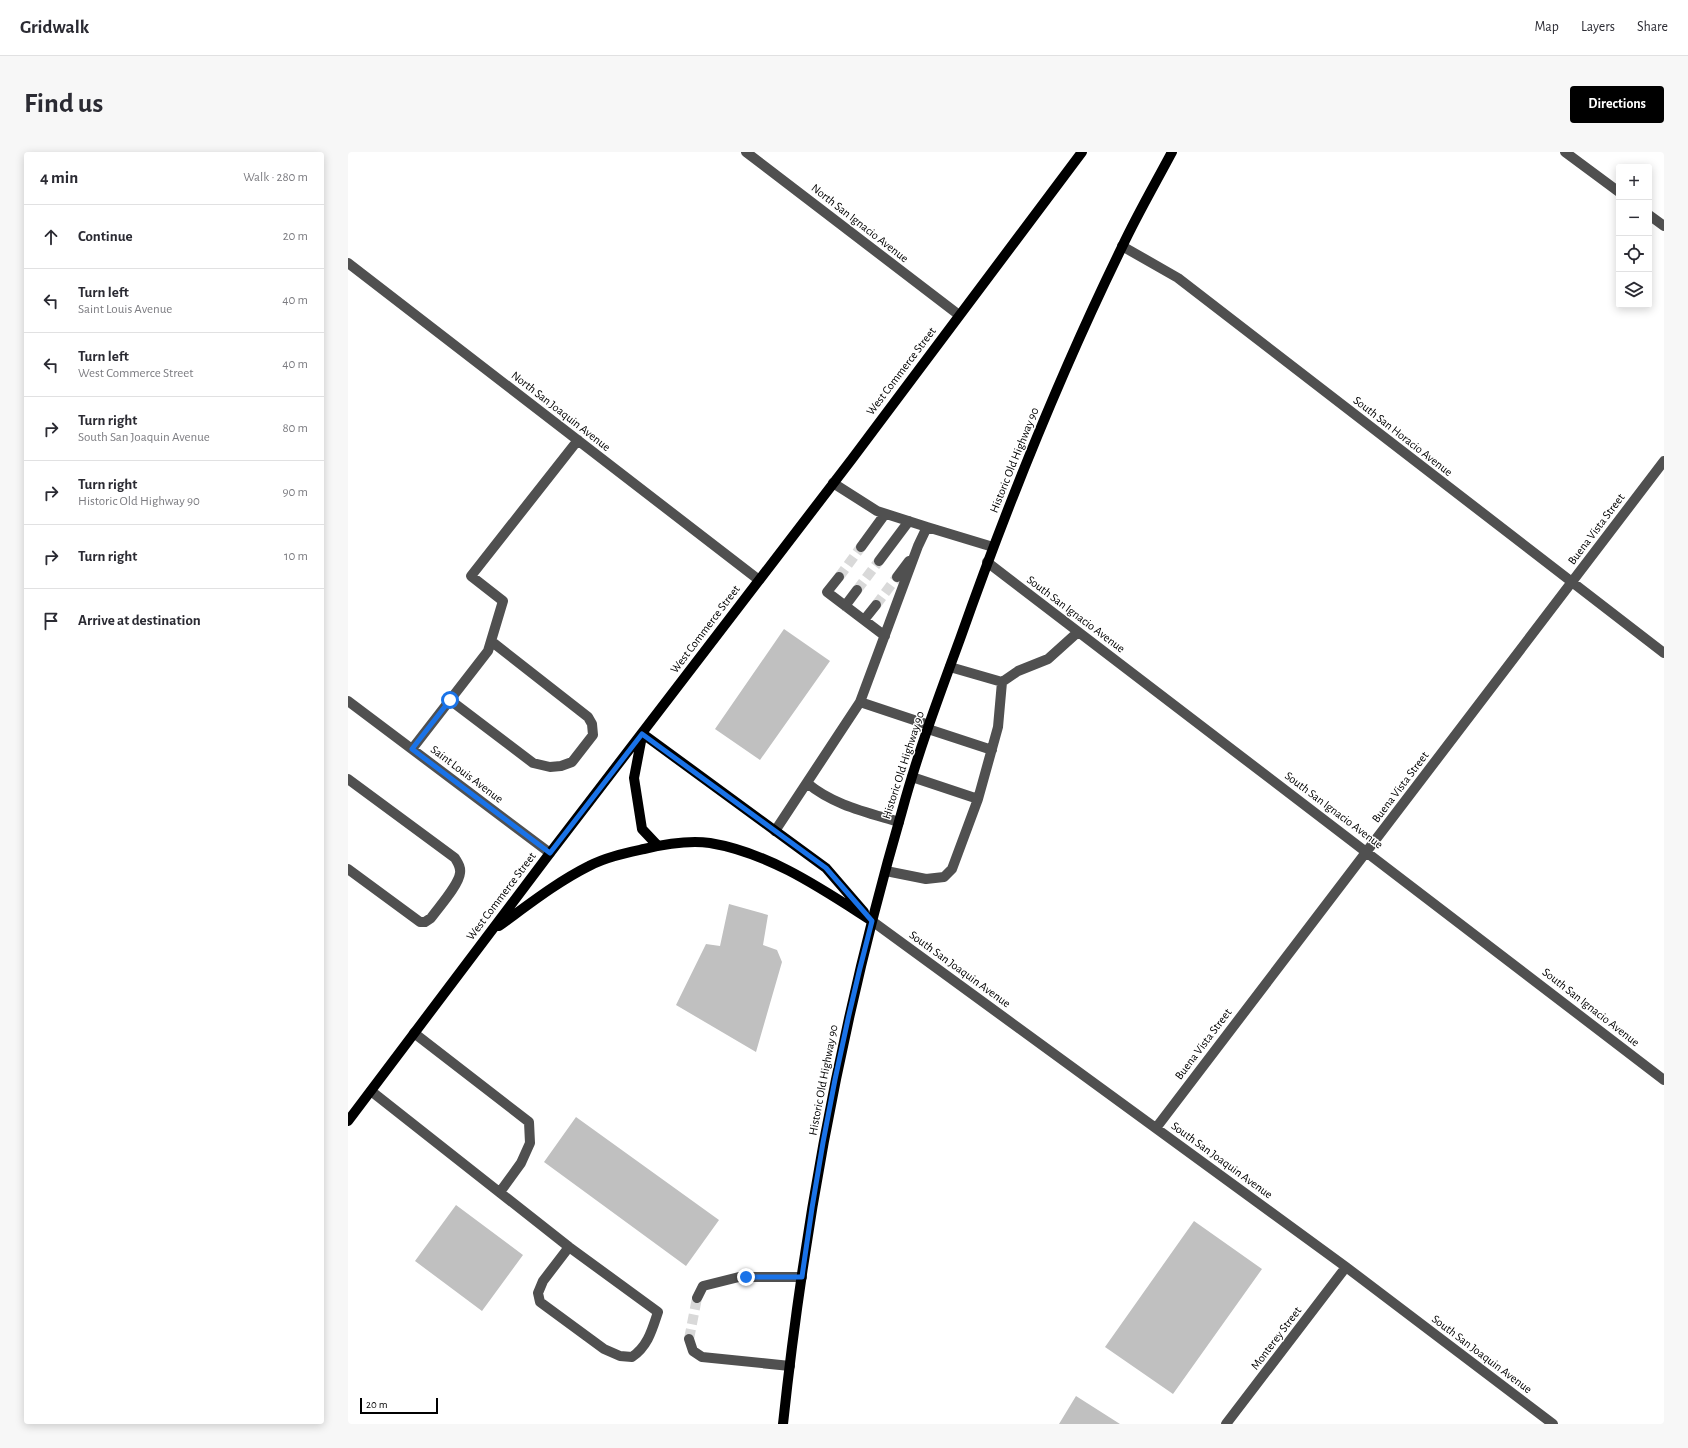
<!DOCTYPE html>
<meta charset="utf-8">
<style>
body{margin:0;font-family:"Alegreya Sans",sans-serif;background:#f7f7f7;color:#2b2b33}
.controls{position:absolute;right:12px;top:12px;display:grid;overflow:hidden;border-radius:4px;box-shadow:0 2px 10px #0003}
.controls button{width:36px;height:36px;display:grid;place-items:center;padding:0;border:0;border-bottom:1px solid #e1e1e2;background:#fff;color:#2b2b33;font:20px sans-serif}
.scale{position:absolute;left:12px;bottom:10px;width:78px;box-sizing:border-box;padding-left:4px;border:2px solid #000;border-top:0;font-size:11px;line-height:14px;white-space:nowrap;color:#000;-webkit-text-stroke:3px #fff;paint-order:stroke}
.stop{position:absolute;width:12px;height:12px;margin:-9px;border:3px solid #1a73e8;border-radius:50%;background:#fff}
.stop.end{background:#1a73e8;border-color:#fff;box-shadow:0 1px 4px #0008}
.list{margin:0;padding:0;list-style:none}
h2{display:flex;justify-content:space-between;align-items:center;height:52px;margin:0;padding:0 16px;font-size:17px}
h2 small{font-size:13px;font-weight:400;color:#7c7c81}
.list li{display:grid;grid-template-columns:26px 1fr auto;gap:12px;align-items:center;box-sizing:border-box;height:64px;padding:0 16px;border-top:1px solid #e1e1e2}
.list b{display:block;font-size:15px;white-space:nowrap}
.list p{margin:0;font-size:13px;white-space:nowrap;color:#7c7c81}
.list em{font-size:13px;font-style:normal;color:#7c7c81}
.icon{flex:none;width:22px;height:22px;fill:none;stroke:currentColor;stroke-width:2;stroke-linecap:round;stroke-linejoin:round}
.map{position:relative;flex:none;width:1316px;height:1272px;overflow:hidden;border-radius:4px}
header{display:flex;align-items:center;gap:24px;box-sizing:border-box;height:56px;padding:0 20px;background:#fff;border-bottom:1px solid #e1e1e2}
header strong{font-size:19px}
nav{display:flex;gap:22px;margin-inline-start:auto;font-size:14px}
.intro{display:flex;align-items:center;justify-content:space-between;box-sizing:border-box;height:96px;padding:0 24px}
h1{margin:0;font-size:28px}
.button{padding:10px 18px;border-radius:4px;background:#000;color:#fff;font-size:14px;font-weight:700}
main{display:flex;gap:24px;padding:0 24px}
aside{flex:1;background:#fff;border-radius:4px;box-shadow:0 2px 10px #0003}
.map>svg:first-child{display:block}
</style>
<header>
<strong>Gridwalk</strong>
<nav><a>Map</a><a>Layers</a><a>Share</a></nav>
</header>
<div class="intro"><h1>Find us</h1><a class="button">Directions</a></div>
<main>
<aside>
<h2>4 min<small>Walk · 280 m</small></h2>
<ul class="list">
<li><svg class="icon" aria-label="ahead" viewBox="0 0 24 24"><path d="M12 20V5M6 11l6-6 6 6"/></svg><div><b>Continue</b></div><em>20 m</em></li>
<li><svg class="icon" aria-label="left" viewBox="0 0 24 24"><path d="M17 20v-9H6M10 6l-5 5 5 5"/></svg><div><b>Turn left</b><p>Saint Louis Avenue</p></div><em>40 m</em></li>
<li><svg class="icon" aria-label="left" viewBox="0 0 24 24"><path d="M17 20v-9H6M10 6l-5 5 5 5"/></svg><div><b>Turn left</b><p>West Commerce Street</p></div><em>40 m</em></li>
<li><svg class="icon" aria-label="right" viewBox="0 0 24 24"><path d="M7 20v-9h11M14 6l5 5-5 5"/></svg><div><b>Turn right</b><p>South San Joaquin Avenue</p></div><em>80 m</em></li>
<li><svg class="icon" aria-label="right" viewBox="0 0 24 24"><path d="M7 20v-9h11M14 6l5 5-5 5"/></svg><div><b>Turn right</b><p>Historic Old Highway 90</p></div><em>90 m</em></li>
<li><svg class="icon" aria-label="right" viewBox="0 0 24 24"><path d="M7 20v-9h11M14 6l5 5-5 5"/></svg><div><b>Turn right</b></div><em>10 m</em></li>
<li><svg class="icon" aria-label="arrive" viewBox="0 0 24 24"><path d="M6 21V4h12l-3 4 3 4H6"/></svg><div><b>Arrive at destination</b></div></li>
</ul>
</aside>
<div class="map">
<svg width="1316" height="1272" viewBox="0 0 1316 1272">
<rect width="100%" height="100%" fill="#fff"/>
<path fill="#c0c0c0" d="M436,477L482,509L412,608L367,577Z
M381,752L420,763L415,793L429,798L434,810L408,900L328,853L358,792L372,794Z
M228,965L371,1068L338,1114L196,1010Z
M108,1053L175,1103L134,1159L67,1109Z
M846,1069L914,1117L825,1242L757,1195Z
M728,1244L772,1272H711Z"/>
<g fill="none" stroke-linecap="round" stroke-linejoin="round">
<path stroke="#d9d9d9" stroke-width="10" stroke-dasharray="10 5" stroke-linecap="butt" d="M491,425L513,395
M509,438L531,409
M528,453L549,425
M341,1187L349,1146"/>
<path stroke="#505050" stroke-width="10" d="M398,0L611,163
M1217,0L1271,40
M1301,63L1316,74
M774,94L830,126L1316,501
M0,111L411,428
M485,331L529,359L579,375
M513,395L537,362
M531,409L561,369
M639,410L1316,928
M491,425L479,440L537,484
M549,425L561,409
M497,454L509,438
M516,468L528,453
M602,515L654,530L670,519L700,507L730,480
M102,548L185,611L202,615L213,614L224,610L245,583L244,572L240,565L143,489
M0,549L202,701
M581,573L512,550L570,394L579,375L645,395
M580,577L644,598
M64,597L140,499L155,449L123,424L230,288
M564,625L630,647
M0,627L107,706C110,711 113,715 112,721C111,733 90,756 83,766L77,770H72L0,717
M459,631C485,653 518,660 551,670
M427,679L512,550
M538,719L578,727L596,725L604,717L630,647L650,575L654,530
M524,769L998,1115L1205,1272
M66,881L181,970L182,991L173,1011L152,1040
M23,939L221,1095L310,1160C304,1178 300,1194 284,1205L272,1204L256,1197L192,1150L190,1141L195,1129L221,1095
M808,976L1316,309
M349,1146L355,1134L391,1125H454
M341,1187L345,1199L354,1205L442,1214
M878,1272L998,1115"/>
<path stroke="#000" stroke-width="10" d="M295,582L478,716L516,760
M294,584L286,626L294,677L310,694
M151,774C180,753 209,730 241,714C258,705 278,701 296,697C317,692 340,688 362,691C422,701 474,737 524,769
M0,969L202,701L504,307L734,0
M435,1272C457,1065 496,859 554,659C570,600 591,544 612,487C659,354 712,222 774,95C789,63 807,32 824,0"/>
</g>
<g fill="none" stroke-linecap="round" stroke-linejoin="round">
<path stroke="#1a73e8" stroke-width="5" d="M102,548L64,597L202,701L294,582L478,716L524,769C493,886 470,1005 454,1125H398"/>
</g>
<g text-anchor="middle" dominant-baseline="central" stroke-width="3" stroke-linejoin="round" paint-order="stroke">
<g font-size="12" fill="#000" stroke="#fff">
<text transform="translate(512 71) rotate(38)">North San Ignacio Avenue</text>
<text transform="translate(553 219) rotate(-53)">West Commerce Street</text>
<text transform="translate(213 259) rotate(38)">North San Joaquin Avenue</text>
<text transform="translate(1055 284) rotate(38)">South San Horacio Avenue</text>
<text transform="translate(666 308) rotate(-68)">Historic Old Highway 90</text>
<text transform="translate(1248 377) rotate(-53)">Buena Vista Street</text>
<text transform="translate(728 462) rotate(37)">South San Ignacio Avenue</text>
<text transform="translate(357 477) rotate(-53)">West Commerce Street</text>
<text transform="translate(555 613) rotate(-72)">Historic Old Highway 90</text>
<text transform="translate(119 622) rotate(37)">Saint Louis Avenue</text>
<text transform="translate(1052 635) rotate(-53)">Buena Vista Street</text>
<text transform="translate(986 658) rotate(37)">South San Ignacio Avenue</text>
<text transform="translate(153 744) rotate(-53)">West Commerce Street</text>
<text transform="translate(612 817) rotate(36)">South San Joaquin Avenue</text>
<text transform="translate(1243 855) rotate(38)">South San Ignacio Avenue</text>
<text transform="translate(855 892) rotate(-53)">Buena Vista Street</text>
<text transform="translate(475 928) rotate(-79)">Historic Old Highway 90</text>
<text transform="translate(874 1008) rotate(36)">South San Joaquin Avenue</text>
<text transform="translate(928 1186) rotate(-53)">Monterey Street</text>
<text transform="translate(1134 1202) rotate(37)">South San Joaquin Avenue</text>
</g>
</g>
</svg>
<div class="controls">
<button>+</button>
<button>−</button>
<button><svg class="icon" aria-label="locate" viewBox="0 0 24 24"><circle cx="12" cy="12" r="6"/><path d="M12 2v4M12 18v4M2 12h4M18 12h4"/></svg></button>
<button><svg class="icon" aria-label="layers" viewBox="0 0 24 24"><path d="M12 4l9 5-9 5-9-5zM3 14l9 5 9-5"/></svg></button>
</div>
<div class="scale">20 m</div>
<div class="stop" style="left:102px;top:548px"></div>
<div class="stop end" style="left:398px;top:1125px"></div>
</div>
</main>
